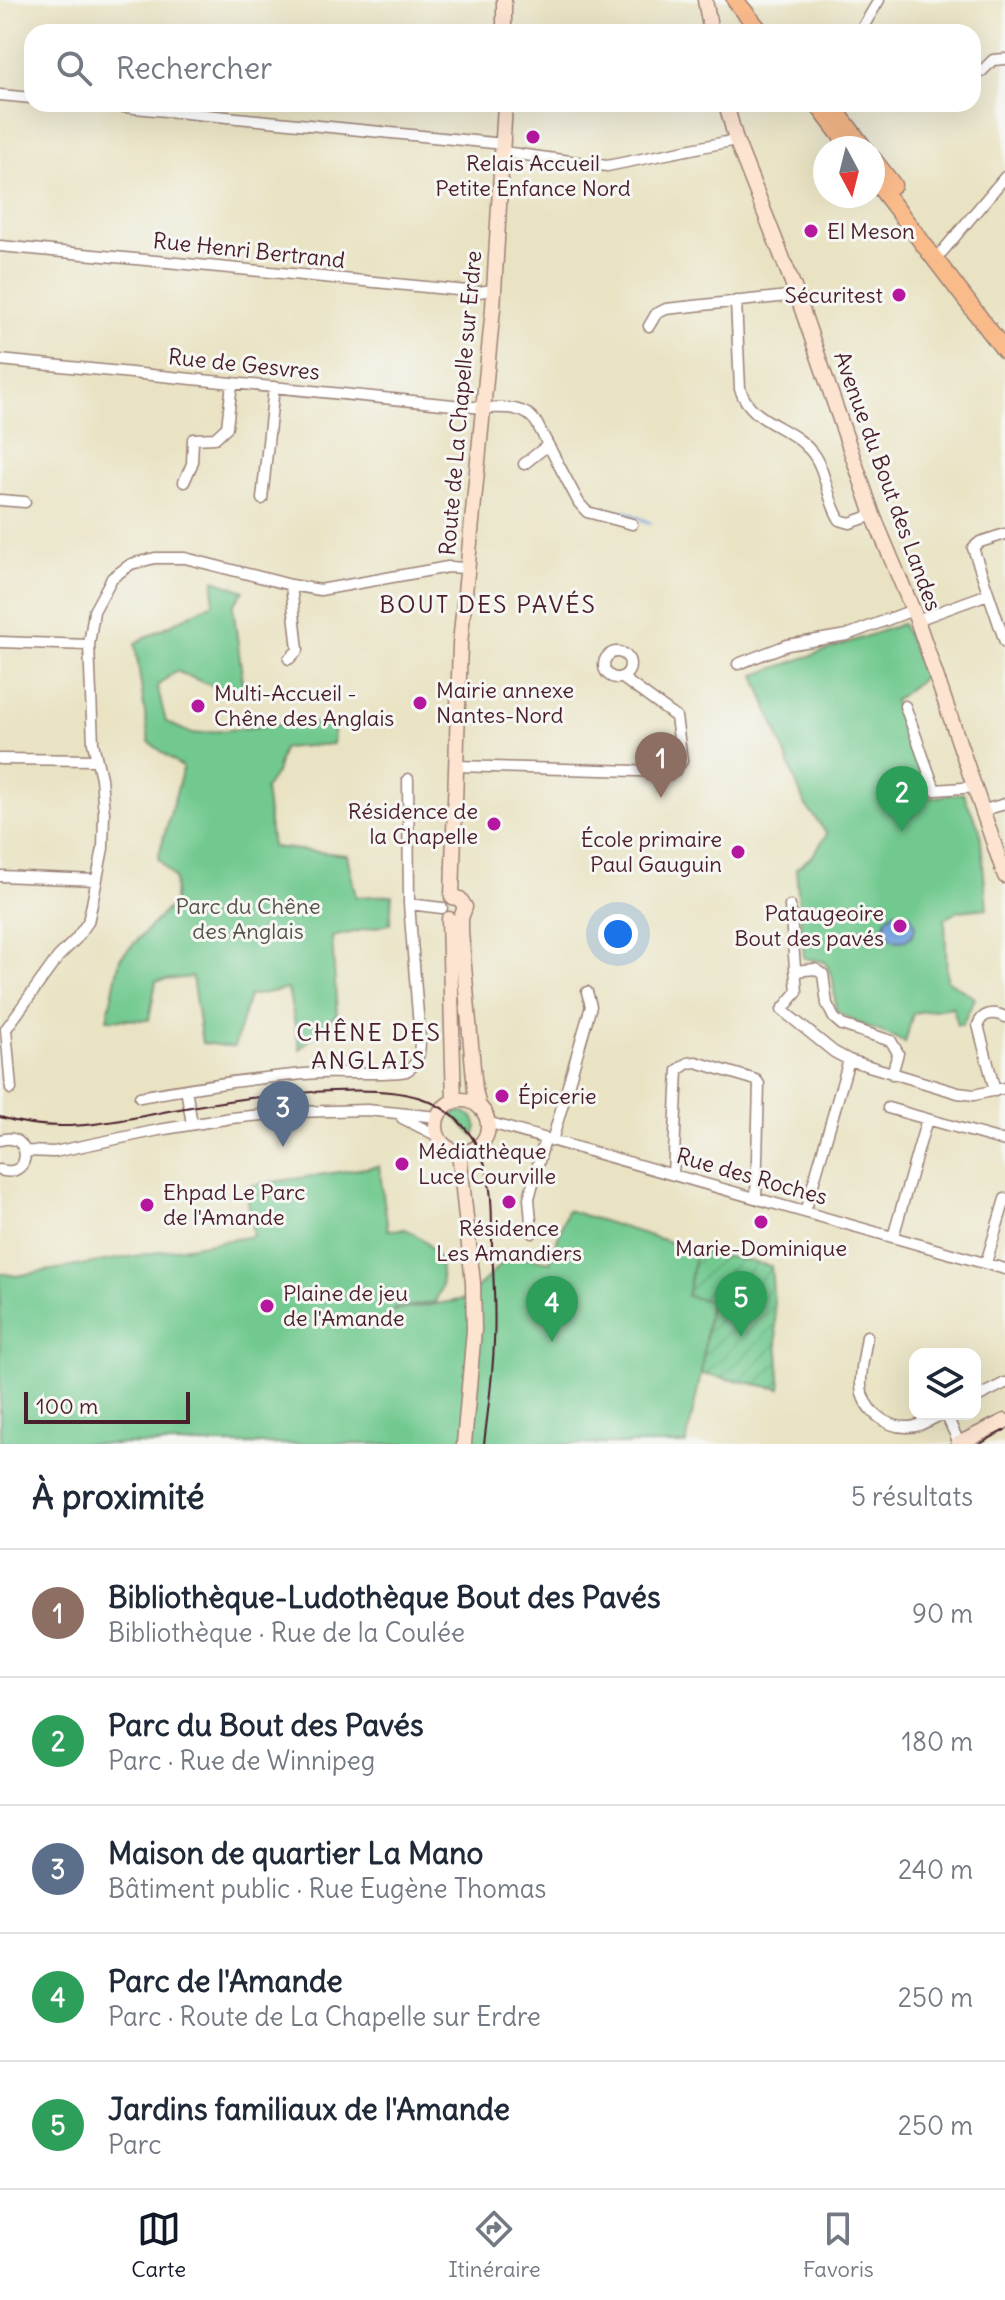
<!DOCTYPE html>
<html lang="fr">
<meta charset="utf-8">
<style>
body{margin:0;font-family:Delius,sans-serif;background:#f6f6f7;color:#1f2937}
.controls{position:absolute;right:24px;bottom:24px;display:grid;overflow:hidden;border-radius:16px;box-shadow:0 8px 32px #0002}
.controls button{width:72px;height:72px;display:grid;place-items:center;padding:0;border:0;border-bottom:2px solid #e0e1e3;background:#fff;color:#1f2937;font:40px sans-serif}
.compass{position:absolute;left:813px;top:136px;width:72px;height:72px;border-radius:50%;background:#fff;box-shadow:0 8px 32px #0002;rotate:173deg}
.scale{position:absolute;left:24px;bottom:20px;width:166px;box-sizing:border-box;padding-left:8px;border:4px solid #4a1f2b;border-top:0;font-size:22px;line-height:28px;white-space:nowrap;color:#4a1f2b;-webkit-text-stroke:6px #f6f6f2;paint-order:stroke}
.you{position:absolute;left:618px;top:934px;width:28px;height:28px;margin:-20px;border:6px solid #fff;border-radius:50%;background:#1a73e8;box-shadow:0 0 0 12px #1a73e833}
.badge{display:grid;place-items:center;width:52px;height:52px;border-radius:50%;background:#111827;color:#fff;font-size:26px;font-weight:700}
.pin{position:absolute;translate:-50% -66px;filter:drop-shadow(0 2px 4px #0008)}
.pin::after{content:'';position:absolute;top:42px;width:28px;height:24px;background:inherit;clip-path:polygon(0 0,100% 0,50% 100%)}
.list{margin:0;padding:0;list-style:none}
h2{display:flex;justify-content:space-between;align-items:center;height:104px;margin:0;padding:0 32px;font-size:34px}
h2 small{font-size:26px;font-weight:400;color:#747a83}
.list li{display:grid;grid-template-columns:52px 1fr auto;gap:24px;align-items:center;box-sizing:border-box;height:128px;padding:0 32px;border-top:2px solid #e0e1e3}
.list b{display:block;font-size:30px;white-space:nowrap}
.list p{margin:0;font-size:26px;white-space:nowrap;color:#747a83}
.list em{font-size:26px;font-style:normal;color:#747a83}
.icon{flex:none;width:44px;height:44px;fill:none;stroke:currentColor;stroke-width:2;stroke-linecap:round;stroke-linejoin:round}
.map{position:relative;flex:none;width:1005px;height:1444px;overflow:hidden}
.search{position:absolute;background:#fff;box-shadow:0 8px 32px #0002;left:24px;right:24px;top:24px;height:88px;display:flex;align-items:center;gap:20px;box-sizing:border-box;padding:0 28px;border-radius:24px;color:#747a83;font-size:30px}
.sheet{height:744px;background:#fff}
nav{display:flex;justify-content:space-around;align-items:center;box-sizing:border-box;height:112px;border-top:2px solid #e0e1e3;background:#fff;font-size:22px;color:#747a83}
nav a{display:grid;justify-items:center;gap:4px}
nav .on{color:#111827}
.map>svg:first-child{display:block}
</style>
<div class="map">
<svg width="1005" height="1444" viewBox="0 0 1005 1444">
<defs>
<pattern id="garden-furrows" width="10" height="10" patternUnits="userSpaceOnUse" patternTransform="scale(2)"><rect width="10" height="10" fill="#71c98f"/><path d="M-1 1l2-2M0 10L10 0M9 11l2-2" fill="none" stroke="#63ac7c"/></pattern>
</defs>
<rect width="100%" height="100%" fill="#f6f6f2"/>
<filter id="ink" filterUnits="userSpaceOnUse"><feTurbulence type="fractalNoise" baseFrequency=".0125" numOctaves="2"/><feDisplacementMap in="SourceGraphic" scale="16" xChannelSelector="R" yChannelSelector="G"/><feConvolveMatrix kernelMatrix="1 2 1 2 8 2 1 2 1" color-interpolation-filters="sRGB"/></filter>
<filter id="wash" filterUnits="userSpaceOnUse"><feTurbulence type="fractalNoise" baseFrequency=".006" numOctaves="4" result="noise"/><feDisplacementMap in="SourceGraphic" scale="32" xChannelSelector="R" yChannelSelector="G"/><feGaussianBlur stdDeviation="1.8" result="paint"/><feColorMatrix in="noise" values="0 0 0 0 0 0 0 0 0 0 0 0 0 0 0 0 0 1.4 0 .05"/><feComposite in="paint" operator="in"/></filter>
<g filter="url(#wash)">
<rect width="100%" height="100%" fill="#e9e3c3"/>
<path fill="#71c98f" stroke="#5e745d" stroke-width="2" d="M214,580L244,591L233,606L244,691L229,693L176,671L157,686L166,722L192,734L295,723L335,724L333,744L283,748L276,773L265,789L272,847L347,855L356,897L392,895L390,924L332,937L337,1014L300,1049L288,989L249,996L234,1047L202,1043L192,977L156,981L149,1020L107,1019L120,958L174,902L175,879L158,858L183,768L149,742L135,643L213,603Z
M902,624L925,676L894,701L931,798L963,793L980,830L987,908L958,911L945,919L947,980L975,998L962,1025H957L953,1007L913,1013L905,1043C881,1029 858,1027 836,1010L833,979L825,962L804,958L796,869L813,855L827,834L804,803L755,675Z
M457,1112H464L473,1117L477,1127L474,1136L452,1114Z
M297,1118L299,1129L273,1130L272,1120Z
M379,1166L388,1230L406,1229L425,1241L440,1261L442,1286L435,1302L394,1309V1311L466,1299L511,1254L550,1262L567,1210L696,1250L688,1295L710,1301L701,1374L686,1444H0V1273L16,1276L253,1236L246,1186Z"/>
<path fill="url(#garden-furrows)" stroke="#5e745d" stroke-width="2" d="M696,1250L771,1266L781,1389L701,1374L710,1301L687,1296Z"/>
<path fill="#72a1dc" stroke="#5e6084" stroke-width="2" d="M885 926a15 15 0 1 1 30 0a15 15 0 1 1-30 0Z"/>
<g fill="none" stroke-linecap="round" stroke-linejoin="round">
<path stroke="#72a1dc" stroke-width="3" d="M603,509L627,512L650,523"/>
</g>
</g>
<g filter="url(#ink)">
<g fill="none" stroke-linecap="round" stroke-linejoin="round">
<defs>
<path id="street" d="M860,32L879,0
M981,72L993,60L1005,59
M0,95L32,98
M94,104L504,144
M503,152L607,166L736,140
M0,246L478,292L494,290
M942,252L1005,177
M736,301L740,389C751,423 789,425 810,450C827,469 826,499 840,520L850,523L873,515
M649,326L656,314L666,309L797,295
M0,360L483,408C502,408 524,405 536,422L579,503L587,512L632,524
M524,464L548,445
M184,482L192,464L193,439L215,438L227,427L232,383
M262,499L274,387
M0,500L25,502
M1005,534L980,542L973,548L1005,642
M917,620L988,594
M0,642L89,645
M604 665a13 13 0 1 1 26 0a13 13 0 1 1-26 0Z
M289,659L298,650L291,585
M738,664L787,645L847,635L913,610
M905,706L935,790L976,787
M0,759L96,760
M455,766L674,772L682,761L676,717L621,677
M984,810L1005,804
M0,876L96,880
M409,904L442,908
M790,906L797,992L782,1010L834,1052L849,1060L958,1093L974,1095L1005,1088
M795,971L815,969L823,974L827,1004L834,1018L842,1025L891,1041L898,1053L892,1074
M11,1089L6,1029L58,957L76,939L88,922L92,904L103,848L104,813L101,778L93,743L89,645L94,611L112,578L131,564L155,558H185L291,585L320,590L448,567L467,568
M186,1089L192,1124
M995,1091L978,1025C982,1013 994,1011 1005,1017
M140,1097C199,1086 259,1077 319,1073C337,1072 394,1075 406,1071C419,1065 420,1051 420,1039L409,904L408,779
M888,1108L1005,1141
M402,1118L438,1136
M487,1122L1005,1269
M0,1140C33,1130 33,1180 0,1170
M552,1141L591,1006L587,992
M25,1151L54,1152L159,1130L231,1118L294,1112L367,1110L438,1117
M673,1175L678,1070L688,1063L696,1062L756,1080L759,1084L756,1198
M805,1212L849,1060
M532,1233L529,1198L545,1139
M893,1237L927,1119
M986,1263L1005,1199
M867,1336C865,1352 860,1370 861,1386C862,1408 885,1428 908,1427C920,1427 931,1419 943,1414
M975,1398L1005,1383
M946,1414L959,1443"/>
<path id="secondary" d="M504,0V32
M705,0L711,32
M726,104L736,140L797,295L873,515L917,620L1005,876
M452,897L460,644L493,308L505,104
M452,897L460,899L465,907L461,918V932L475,1090L479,1107
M449,919L454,1102
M436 1126a26 26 0 1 1 52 0a26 26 0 1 1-52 0Z
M459,1152L473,1283L474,1330L464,1444
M958,1444L1005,1421"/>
<path id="primary" d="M735,0L761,32
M817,104L850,148
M831,104L864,148
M873,159L893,185
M873,178L1005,351"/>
</defs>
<use href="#street" stroke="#9a8177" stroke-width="13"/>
<use href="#secondary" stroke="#9a8177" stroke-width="17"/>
<use href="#primary" stroke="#9a8177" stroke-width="19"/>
<use href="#street" stroke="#fff" stroke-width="10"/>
<use href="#secondary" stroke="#fde4d1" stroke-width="14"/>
<use href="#primary" stroke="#fabb8b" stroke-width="16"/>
<path stroke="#4a1f2b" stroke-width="2" d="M0,1117C63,1137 123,1119 185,1108C241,1098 376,1079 426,1100C451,1110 471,1130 481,1154C493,1182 492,1215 492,1244C493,1276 496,1309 494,1341C493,1376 488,1410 484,1444
M980,1444L1005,1430"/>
</g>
</g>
<g fill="#b5179e" stroke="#f6f6f2" stroke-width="3">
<circle cx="533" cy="137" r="8"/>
<circle cx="811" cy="231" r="8"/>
<circle cx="899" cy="295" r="8"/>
<circle cx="420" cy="703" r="8"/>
<circle cx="198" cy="706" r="8"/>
<circle cx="494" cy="824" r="8"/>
<circle cx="738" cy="852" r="8"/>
<circle cx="900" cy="926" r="8"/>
<circle cx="502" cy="1096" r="8"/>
<circle cx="402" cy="1164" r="8"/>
<circle cx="509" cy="1202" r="8"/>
<circle cx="147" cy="1205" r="8"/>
<circle cx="761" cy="1222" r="8"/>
<circle cx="267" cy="1306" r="8"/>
</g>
<g text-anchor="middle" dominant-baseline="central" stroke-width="6" stroke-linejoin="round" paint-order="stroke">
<g font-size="22" fill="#4a1f2b" stroke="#f6f6f2" text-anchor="start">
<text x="533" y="163" text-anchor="middle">Relais Accueil<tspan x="533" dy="25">Petite Enfance Nord</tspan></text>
<text x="827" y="231">El Meson</text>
<text x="883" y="295" text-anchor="end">Sécuritest</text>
<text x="436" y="690">Mairie annexe<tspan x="436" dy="25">Nantes-Nord</tspan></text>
<text x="214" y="693">Multi-Accueil -<tspan x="214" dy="25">Chêne des Anglais</tspan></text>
<text x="478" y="811" text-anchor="end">Résidence de<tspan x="478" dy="25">la Chapelle</tspan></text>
<text x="722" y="839" text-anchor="end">École primaire<tspan x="722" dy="25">Paul Gauguin</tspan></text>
<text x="884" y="913" text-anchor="end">Pataugeoire<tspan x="884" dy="25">Bout des pavés</tspan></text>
<text x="518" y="1096">Épicerie</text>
<text x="418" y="1151">Médiathèque<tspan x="418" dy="25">Luce Courville</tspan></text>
<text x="163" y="1192">Ehpad Le Parc<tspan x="163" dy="25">de l'Amande</tspan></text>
<text x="509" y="1228" text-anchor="middle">Résidence<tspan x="509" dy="25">Les Amandiers</tspan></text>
<text x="761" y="1248" text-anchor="middle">Marie-Dominique</text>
<text x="283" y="1293">Plaine de jeu<tspan x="283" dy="25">de l'Amande</tspan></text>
</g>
<g font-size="22" fill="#4a1f2b" stroke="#f6f6f2">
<text transform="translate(249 250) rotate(6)">Rue Henri Bertrand</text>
<text transform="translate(244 364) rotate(6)">Rue de Gesvres</text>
<text transform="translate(460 403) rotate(-85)">Route de La Chapelle sur Erdre</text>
<text transform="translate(888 481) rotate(70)">Avenue du Bout des Landes</text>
<text transform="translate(752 1176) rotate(16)">Rue des Roches</text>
</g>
<g font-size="22" fill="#565249" stroke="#f6f6f2">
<text x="248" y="906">Parc du Chêne<tspan x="248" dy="25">des Anglais</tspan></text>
</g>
<g font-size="24" letter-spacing="2" fill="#4a1f2b" stroke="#f6f6f2">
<text x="488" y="604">BOUT DES PAVÉS</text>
<text x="369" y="1032">CHÊNE DES<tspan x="369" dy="28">ANGLAIS</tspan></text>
</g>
</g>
</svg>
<div class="controls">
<button><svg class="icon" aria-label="layers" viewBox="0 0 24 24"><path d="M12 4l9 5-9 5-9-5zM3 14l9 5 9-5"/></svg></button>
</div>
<svg class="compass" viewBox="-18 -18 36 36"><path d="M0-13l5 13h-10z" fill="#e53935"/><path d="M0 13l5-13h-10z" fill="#747a83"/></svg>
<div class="scale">100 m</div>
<div class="you"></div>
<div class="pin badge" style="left:661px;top:798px;background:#8d6e63">1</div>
<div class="pin badge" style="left:902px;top:832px;background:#2e9e5b">2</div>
<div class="pin badge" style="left:283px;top:1147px;background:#5c6f8a">3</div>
<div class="pin badge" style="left:552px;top:1342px;background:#2e9e5b">4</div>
<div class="pin badge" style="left:741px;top:1337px;background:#2e9e5b">5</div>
<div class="search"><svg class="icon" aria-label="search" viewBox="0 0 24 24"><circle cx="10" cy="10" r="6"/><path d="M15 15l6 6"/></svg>Rechercher</div>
</div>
<section class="sheet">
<h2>À proximité<small>5 résultats</small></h2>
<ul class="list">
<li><span class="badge" style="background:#8d6e63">1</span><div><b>Bibliothèque-Ludothèque Bout des Pavés</b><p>Bibliothèque · Rue de la Coulée</p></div><em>90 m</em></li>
<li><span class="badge" style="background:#2e9e5b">2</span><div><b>Parc du Bout des Pavés</b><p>Parc · Rue de Winnipeg</p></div><em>180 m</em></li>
<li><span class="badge" style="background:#5c6f8a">3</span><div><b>Maison de quartier La Mano</b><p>Bâtiment public · Rue Eugène Thomas</p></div><em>240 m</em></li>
<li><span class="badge" style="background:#2e9e5b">4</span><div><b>Parc de l'Amande</b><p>Parc · Route de La Chapelle sur Erdre</p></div><em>250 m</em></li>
<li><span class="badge" style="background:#2e9e5b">5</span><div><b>Jardins familiaux de l'Amande</b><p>Parc</p></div><em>250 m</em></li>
</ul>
</section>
<nav>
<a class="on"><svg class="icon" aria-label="map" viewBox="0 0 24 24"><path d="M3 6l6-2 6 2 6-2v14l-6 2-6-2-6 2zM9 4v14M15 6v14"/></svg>Carte</a>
<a><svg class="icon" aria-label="directions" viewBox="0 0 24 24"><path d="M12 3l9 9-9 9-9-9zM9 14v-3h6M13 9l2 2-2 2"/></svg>Itinéraire</a>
<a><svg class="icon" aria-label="saved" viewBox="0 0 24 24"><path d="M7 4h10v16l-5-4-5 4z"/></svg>Favoris</a>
</nav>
